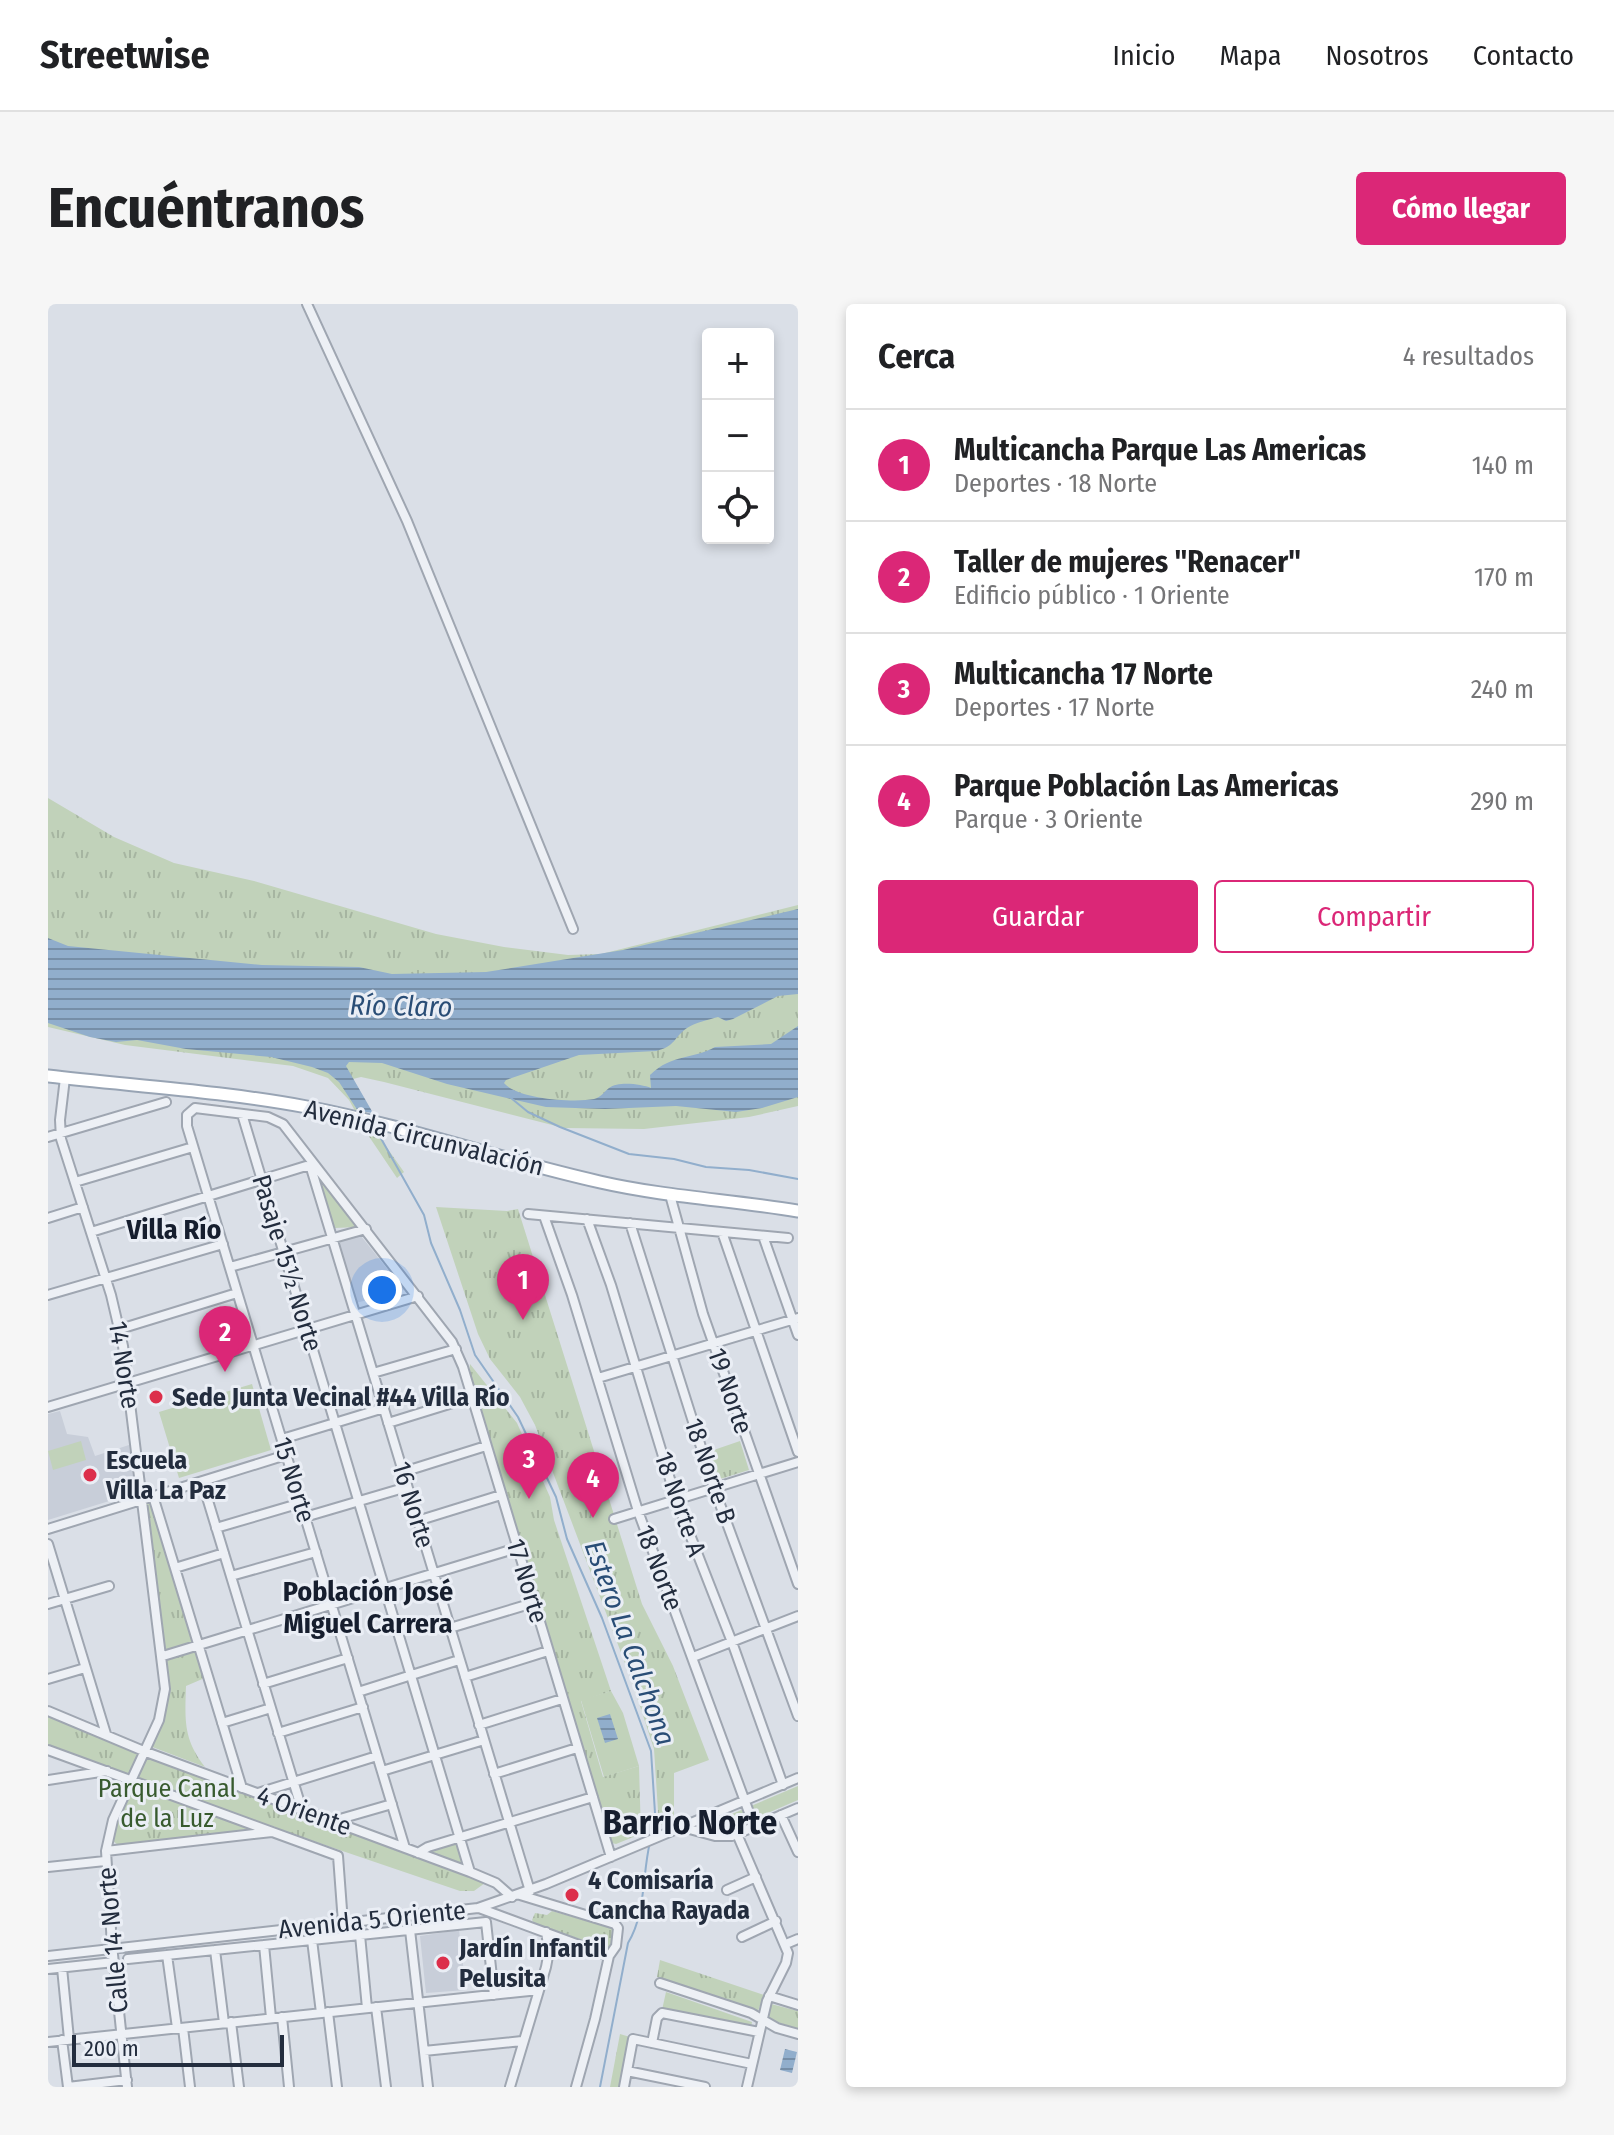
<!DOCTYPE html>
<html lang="es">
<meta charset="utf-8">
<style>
body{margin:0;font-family:"Fira Sans Condensed",sans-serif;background:#f6f6f6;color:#202124}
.controls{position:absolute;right:24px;top:24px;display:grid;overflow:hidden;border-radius:8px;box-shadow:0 4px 12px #0003}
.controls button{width:72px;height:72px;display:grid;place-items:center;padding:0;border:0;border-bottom:2px solid #e0e0e0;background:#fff;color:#202124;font:40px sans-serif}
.scale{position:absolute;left:24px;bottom:20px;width:212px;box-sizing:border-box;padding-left:8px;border:4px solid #232d3e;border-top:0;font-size:22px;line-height:28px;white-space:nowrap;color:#232d3e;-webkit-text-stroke:6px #eaeef5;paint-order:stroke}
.you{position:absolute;left:334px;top:986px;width:28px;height:28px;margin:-20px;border:6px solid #fff;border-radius:50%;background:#1a73e8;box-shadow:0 0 0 12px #1a73e833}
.badge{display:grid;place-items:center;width:52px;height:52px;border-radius:50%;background:#db2777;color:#fff;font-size:26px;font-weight:700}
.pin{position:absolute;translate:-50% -66px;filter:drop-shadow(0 2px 4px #0008)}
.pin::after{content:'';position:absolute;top:42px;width:28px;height:24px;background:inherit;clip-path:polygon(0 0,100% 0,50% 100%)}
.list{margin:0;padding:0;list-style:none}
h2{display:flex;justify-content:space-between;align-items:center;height:104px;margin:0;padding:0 32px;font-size:34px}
h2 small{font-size:26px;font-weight:400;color:#757577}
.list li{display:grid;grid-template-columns:52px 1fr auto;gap:24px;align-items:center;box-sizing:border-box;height:112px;padding:0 32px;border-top:2px solid #e0e0e0}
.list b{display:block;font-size:30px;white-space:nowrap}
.list p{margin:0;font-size:26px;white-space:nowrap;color:#757577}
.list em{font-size:26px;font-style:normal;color:#757577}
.actions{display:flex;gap:16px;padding:24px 32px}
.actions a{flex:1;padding:18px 0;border:2px solid #db2777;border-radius:8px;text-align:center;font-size:28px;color:#db2777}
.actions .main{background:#db2777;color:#fff}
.icon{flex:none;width:44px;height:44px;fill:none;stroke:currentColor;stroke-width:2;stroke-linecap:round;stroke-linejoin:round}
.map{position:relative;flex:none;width:750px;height:1783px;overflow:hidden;border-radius:8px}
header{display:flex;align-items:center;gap:48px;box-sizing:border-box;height:112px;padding:0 40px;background:#fff;border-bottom:2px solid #e0e0e0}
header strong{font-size:38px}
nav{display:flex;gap:44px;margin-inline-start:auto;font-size:28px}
.intro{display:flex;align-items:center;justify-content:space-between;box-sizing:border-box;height:192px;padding:0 48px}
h1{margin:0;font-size:56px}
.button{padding:20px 36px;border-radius:8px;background:#db2777;color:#fff;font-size:28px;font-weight:700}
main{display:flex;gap:48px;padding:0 48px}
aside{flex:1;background:#fff;border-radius:8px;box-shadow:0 4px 12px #0003}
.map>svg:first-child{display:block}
</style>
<header>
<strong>Streetwise</strong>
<nav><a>Inicio</a><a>Mapa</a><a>Nosotros</a><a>Contacto</a></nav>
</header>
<div class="intro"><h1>Encuéntranos</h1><a class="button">Cómo llegar</a></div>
<main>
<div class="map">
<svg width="750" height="1783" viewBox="0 0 750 1783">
<defs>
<pattern id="park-tufts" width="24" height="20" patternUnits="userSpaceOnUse" patternTransform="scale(2)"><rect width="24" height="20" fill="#c1d2ba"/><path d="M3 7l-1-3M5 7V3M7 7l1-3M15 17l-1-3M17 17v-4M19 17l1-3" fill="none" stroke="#a6b5a1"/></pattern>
<pattern id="water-rules" width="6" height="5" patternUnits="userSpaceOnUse" patternTransform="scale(2)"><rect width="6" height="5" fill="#91aecc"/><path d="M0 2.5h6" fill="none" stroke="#768ea7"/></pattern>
</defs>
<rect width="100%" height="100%" fill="#dadfe7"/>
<path fill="#c8ced9" d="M313,932L356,986L308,999L290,938Z
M12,1107L19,1130L40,1133L47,1152L81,1141L87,1189L0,1216V1110Z
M411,1626L418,1686L378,1689L372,1632Z"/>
<path fill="#c1d2ba" d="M268,869L310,923L287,924Z
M204,1080L223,1146L131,1174L111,1108Z
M33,1137L38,1156L5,1166L0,1147Z
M563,1387L575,1409L591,1462L556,1473L533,1396Z
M750,1482V1496L685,1524L658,1521Z
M409,1537L417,1563L379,1549L378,1546Z
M618,1688L704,1718L703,1724L614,1706Z"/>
<path fill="url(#park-tufts)" d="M0,494L66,533L126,559L206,577L388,630L456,643L520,651L553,650L750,601V802L701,813L596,825L516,824L336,778L313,773L305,775L304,780L330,831L356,868L349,874L322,834L301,796L280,774L245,762L77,741L0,723Z
M388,903L459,907L470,905L594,1300L625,1362L661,1456L626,1469V1515L611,1522L606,1445L583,1375L487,1121L472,1093L442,1055L430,1030Z
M422,1060L469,1119L502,1193L506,1216L563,1387L533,1397L555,1473L591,1462L593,1530L568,1540L564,1539L421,1068Z
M692,1137L701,1166L666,1177L657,1149Z
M104,1196L159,1373L138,1382C137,1416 135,1435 157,1463L99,1441L119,1393L98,1197Z
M0,1412L86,1448L433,1575L437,1579L426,1587H412L224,1523L70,1541L65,1537L68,1522L90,1475L0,1441Z
M504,1607L564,1624L566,1627L564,1642L560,1645L486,1619L484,1616L487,1609L499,1611Z
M612,1656L716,1691L710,1707L609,1673Z
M723,1700L750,1707V1725L723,1716L719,1713Z
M572,1730L582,1733L572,1783H562Z"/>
<path fill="url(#water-rules)" d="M750,605V690L730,692L685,715L678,717L670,713C660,716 648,718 639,724C625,734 628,742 608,747L531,751L458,776L456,779C469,795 526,799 546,795C553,793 555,789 561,784C570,777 593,780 603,784L602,771C625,749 644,756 667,743L723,740L750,722V793L714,804L688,808L628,802L557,805L498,803L399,780L334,759L301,758L298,762L325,809L310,807L291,778L280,769L264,763L223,753L138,745L89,736L68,738L42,733L0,719V634L20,642L214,661L311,663L344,670L438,668L575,646Z
M562,1410L570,1435L557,1439L549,1414Z
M737,1745L749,1748L744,1769L732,1766Z"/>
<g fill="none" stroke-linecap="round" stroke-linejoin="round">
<path stroke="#91aecc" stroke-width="2" d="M463,794L480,808L512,823L581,850L626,855L658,863L701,866L750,875
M326,822L376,911L383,939L412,1006L427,1051L470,1113L508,1193L519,1235L554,1314L603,1447L607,1509L604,1532
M552,1783L580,1639C598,1610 594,1571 602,1538"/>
<defs>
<path id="minor" d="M259,0L359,217L525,625
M17,774L12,816L13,835L63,991L75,1042L117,1385L111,1416L65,1516L58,1547L64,1641L79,1783
M194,810L422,1568
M0,833L118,798
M27,878L145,843
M622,891L655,1010L750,1280
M480,910L740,934
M496,912L524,991L590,1207L706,1522
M0,914L35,903
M539,915L563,981L628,1195L684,1338L735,1481
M582,919L666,1184L750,1412
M43,928L258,862L263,864L482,1587
M674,928L750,1148
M715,932L750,1031
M182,963L318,925
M0,991L175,940
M72,1025L189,989
M325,1069L408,1045
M550,1074L750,1014
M0,1103L370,992
M340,1119L424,1093
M234,1135L336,1104
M355,1168L438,1142
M154,1177L254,1506
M105,1192L194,1484
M257,1213L359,1183
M566,1215L750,1158
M369,1217L453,1191
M168,1224L253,1199
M0,1225L238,1151
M0,1240L58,1430
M127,1264L176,1249
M183,1272L268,1248
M0,1300L61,1282
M402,1324L485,1299
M115,1352L469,1244
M645,1353L750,1312
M417,1373L500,1347
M0,1375L37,1364
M215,1380L300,1354
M310,1388L411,1356
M0,1407L98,1448L422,1568L448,1579L464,1593
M174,1419L223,1404
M431,1421L514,1395
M230,1429L315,1403
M0,1446L290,1552L295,1619
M334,1467L436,1436
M446,1470L529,1444
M0,1476L59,1467
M210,1489L329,1452
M733,1511L750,1548
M285,1517L344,1500
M634,1523L667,1532H684L750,1504
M689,1530L740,1649L738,1659L719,1697L699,1783
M357,1544L139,822V811L147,804L220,813L235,820L404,1038L415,1063L563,1553
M58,1547L224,1528
M370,1549L380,1543L545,1493
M0,1563L57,1557
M679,1586L708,1573
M472,1591L567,1620L570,1624L568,1642L561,1652L547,1715L528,1783
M431,1604L561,1652
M362,1626L380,1783
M312,1631L319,1704
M694,1633L728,1617
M264,1636L273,1709
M738,1640L750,1635
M216,1641L223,1714
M167,1646L176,1719
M119,1651L129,1724
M0,1652L430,1604L498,1580L750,1474
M80,1655L438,1618L446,1691
M14,1664L21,1735
M0,1665L66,1658
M612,1679L703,1709L729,1724L750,1730
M721,1692L750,1701
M328,1703L338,1783
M280,1708L289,1783
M234,1713L241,1783
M183,1718L191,1783
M135,1724L142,1783
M14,1736L20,1783L79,1776
M0,1738L491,1686
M604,1739L609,1714L614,1709L711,1728
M376,1747L474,1737
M579,1767L657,1783
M462,1783L498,1663L501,1647L498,1628
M576,1783L585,1735L704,1760"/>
<path id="major" d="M0,772C86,782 173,787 259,803C358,822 453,856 552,878C618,893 684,896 750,907"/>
</defs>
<use href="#minor" stroke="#9fa6b1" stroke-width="12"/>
<use href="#major" stroke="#98a4b4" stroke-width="15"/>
<use href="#minor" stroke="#edf0f5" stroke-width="8"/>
<use href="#major" stroke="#fff" stroke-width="11"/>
</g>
<g fill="#dc2f4b" stroke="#eaeef5" stroke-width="3">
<circle cx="108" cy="1093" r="8"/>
<circle cx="42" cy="1171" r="8"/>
<circle cx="524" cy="1591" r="8"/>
<circle cx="395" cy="1659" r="8"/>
</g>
<g text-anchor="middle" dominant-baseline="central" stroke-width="6" stroke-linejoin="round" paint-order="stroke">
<g font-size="26" fill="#232d3e" stroke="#eaeef5">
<text transform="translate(376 834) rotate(14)">Avenida Circunvalación</text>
<text transform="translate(239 959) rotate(73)">Pasaje 15½ Norte</text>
<text transform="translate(76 1061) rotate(81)">14 Norte</text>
<text transform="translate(682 1087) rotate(71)">19 Norte</text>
<text transform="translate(662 1167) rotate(71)">18 Norte B</text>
<text transform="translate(246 1176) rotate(73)">15 Norte</text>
<text transform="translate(632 1200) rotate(71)">18 Norte A</text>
<text transform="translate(365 1201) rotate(73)">16 Norte</text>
<text transform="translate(611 1264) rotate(69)">18 Norte</text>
<text transform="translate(479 1277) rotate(73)">17 Norte</text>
<text transform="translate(256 1507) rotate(20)">4 Oriente</text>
<text transform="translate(324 1616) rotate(-6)">Avenida 5 Oriente</text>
<text transform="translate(65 1636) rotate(-95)">Calle 14 Norte</text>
</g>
<g font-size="26" font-weight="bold" fill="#232d3e" stroke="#eaeef5" text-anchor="start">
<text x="124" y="1093">Sede Junta Vecinal #44 Villa Río</text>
<text x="58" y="1156">Escuela<tspan x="58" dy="30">Villa La Paz</tspan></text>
<text x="540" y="1576">4 Comisaría<tspan x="540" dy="30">Cancha Rayada</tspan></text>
<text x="411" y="1644">Jardín Infantil<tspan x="411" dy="30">Pelusita</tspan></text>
</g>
<g font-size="26" fill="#385b2f" stroke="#eaeef5">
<text x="119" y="1484">Parque Canal<tspan x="119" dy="30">de la Luz</tspan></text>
</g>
<g font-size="28" font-style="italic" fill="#294d76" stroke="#eaeef5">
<text transform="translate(353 702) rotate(1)">Río Claro</text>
<text transform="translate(582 1339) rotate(70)">Estero La Calchona</text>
</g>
<g font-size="28" font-weight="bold" fill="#161e2e" stroke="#eaeef5">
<text x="126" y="925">Villa Río</text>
<text x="320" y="1287">Población José<tspan x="320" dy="32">Miguel Carrera</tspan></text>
</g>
<g font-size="34" font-weight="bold" fill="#161e2e" stroke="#eaeef5">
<text x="642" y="1518">Barrio Norte</text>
</g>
</g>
</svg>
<div class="controls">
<button>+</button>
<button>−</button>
<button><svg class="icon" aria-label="locate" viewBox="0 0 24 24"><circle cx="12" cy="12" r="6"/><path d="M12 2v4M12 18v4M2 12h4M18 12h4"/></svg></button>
</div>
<div class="scale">200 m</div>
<div class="you"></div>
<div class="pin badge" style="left:475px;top:1016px">1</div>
<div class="pin badge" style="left:177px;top:1068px">2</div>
<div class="pin badge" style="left:481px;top:1195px">3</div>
<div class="pin badge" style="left:545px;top:1214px">4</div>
</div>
<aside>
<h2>Cerca<small>4 resultados</small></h2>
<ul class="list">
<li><span class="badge">1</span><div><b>Multicancha Parque Las Americas</b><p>Deportes · 18 Norte</p></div><em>140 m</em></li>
<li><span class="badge">2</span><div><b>Taller de mujeres &quot;Renacer&quot;</b><p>Edificio público · 1 Oriente</p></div><em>170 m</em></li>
<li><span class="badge">3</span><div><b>Multicancha 17 Norte</b><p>Deportes · 17 Norte</p></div><em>240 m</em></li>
<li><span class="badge">4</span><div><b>Parque Población Las Americas</b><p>Parque · 3 Oriente</p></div><em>290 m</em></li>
</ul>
<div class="actions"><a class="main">Guardar</a><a>Compartir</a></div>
</aside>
</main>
